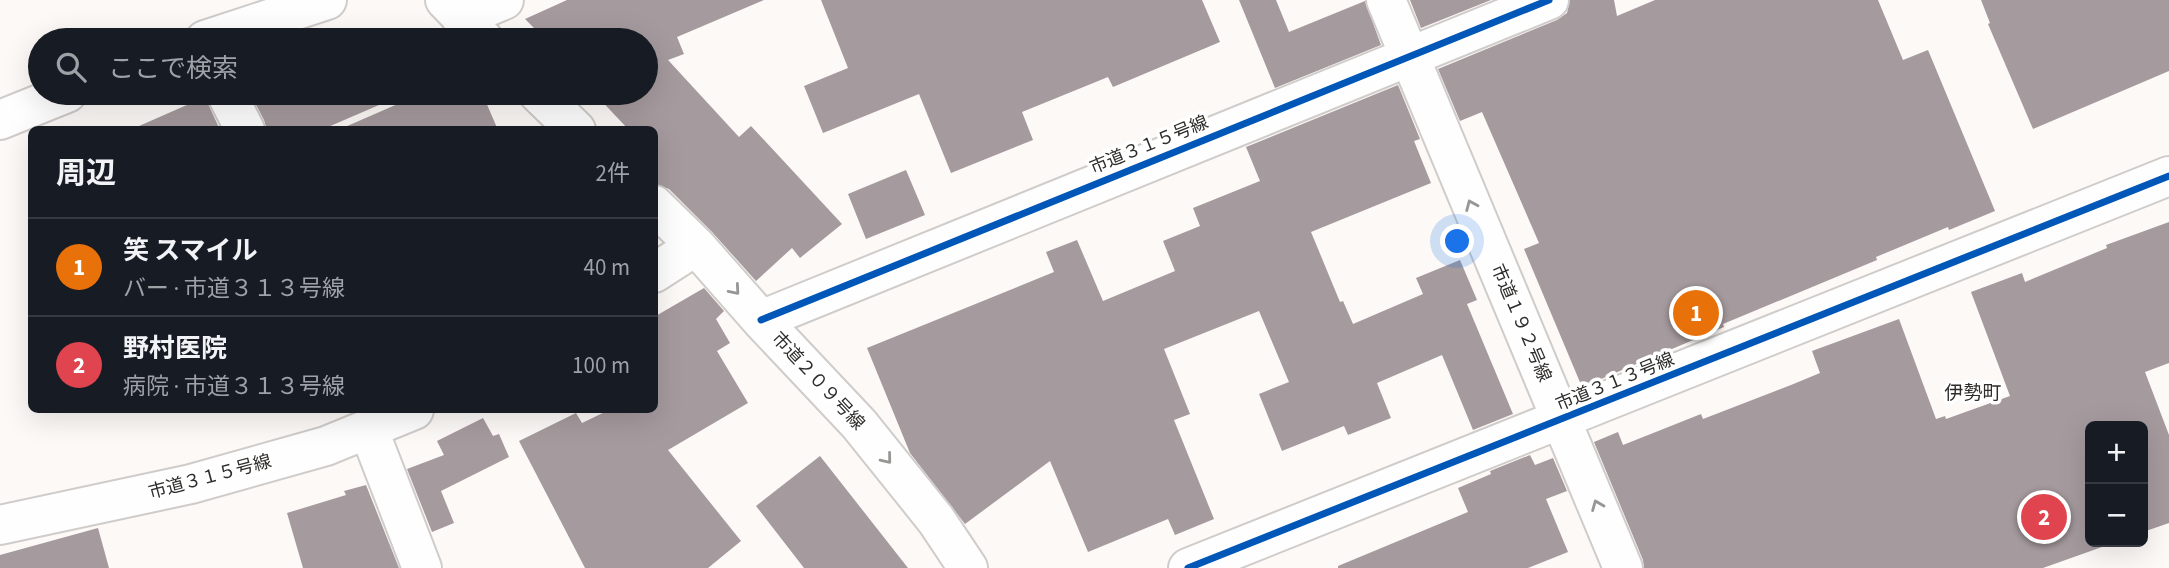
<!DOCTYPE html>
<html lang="ja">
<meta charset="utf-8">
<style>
body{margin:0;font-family:"Source Sans 3","Noto Sans JP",sans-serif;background:#20242c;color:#f1f3f6}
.controls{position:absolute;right:21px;bottom:21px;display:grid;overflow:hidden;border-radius:10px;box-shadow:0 7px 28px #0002}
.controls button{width:63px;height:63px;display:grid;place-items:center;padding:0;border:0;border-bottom:2px solid #363941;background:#171b24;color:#f1f3f6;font:35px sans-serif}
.you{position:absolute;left:1458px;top:242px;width:24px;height:24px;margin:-18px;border:5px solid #fff;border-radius:50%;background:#1a73e8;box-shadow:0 0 0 10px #1a73e833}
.badge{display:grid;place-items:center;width:46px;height:46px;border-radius:50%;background:#767472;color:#fff;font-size:23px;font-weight:700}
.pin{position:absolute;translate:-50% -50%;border:4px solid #fff;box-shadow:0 2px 7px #0006}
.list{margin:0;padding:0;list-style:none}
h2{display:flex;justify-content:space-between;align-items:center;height:91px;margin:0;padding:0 28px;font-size:30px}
h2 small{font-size:23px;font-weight:400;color:#9ea1a6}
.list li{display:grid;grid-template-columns:46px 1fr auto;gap:21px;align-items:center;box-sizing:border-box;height:98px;padding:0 28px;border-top:2px solid #363941}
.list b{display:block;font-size:26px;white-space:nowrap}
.list p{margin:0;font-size:23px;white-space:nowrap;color:#9ea1a6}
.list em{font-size:23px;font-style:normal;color:#9ea1a6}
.icon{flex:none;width:38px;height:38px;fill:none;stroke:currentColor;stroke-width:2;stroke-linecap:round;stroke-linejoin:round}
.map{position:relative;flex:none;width:2169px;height:568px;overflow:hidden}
.search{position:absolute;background:#171b24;box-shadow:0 7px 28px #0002;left:28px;top:28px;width:630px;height:77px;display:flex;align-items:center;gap:18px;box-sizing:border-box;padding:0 24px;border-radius:38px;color:#9ea1a6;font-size:26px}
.panel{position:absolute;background:#171b24;box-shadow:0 7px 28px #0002;left:28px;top:126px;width:630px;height:287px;border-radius:10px}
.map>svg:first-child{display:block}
</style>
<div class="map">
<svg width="2169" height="568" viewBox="0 0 2169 568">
<rect width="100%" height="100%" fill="#fcf9f6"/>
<path fill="#a59a9d" d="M567,0H764L677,37L684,54L668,60L739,137L751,126L842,224L800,258L792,248L756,281L712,232L669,189L654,184V130H629L594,93H646V40H546L525,19Z
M821,0H1202L1220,42L1113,87L1108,77L1022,112L1033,140L951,173L919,94L823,133L804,86L848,68Z
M1239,0H1276L1289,32L1365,1L1381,45L1275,88Z
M1410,0H1491L1421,28Z
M1570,0H1614L1617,16L1655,0H1878L1903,60L1928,50L1995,211L1949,230L1948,227L1876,257L1877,260L1723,324L1724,327L1582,387L1524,249L1539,243L1482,112L1460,121L1438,69L1557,20L1567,13Z
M1981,0H2169V71L2033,129L1988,24L1990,23Z
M1398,85L1420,139L1414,141L1431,183L1311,232L1340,302L1343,301L1353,324L1423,294L1416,278L1460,260L1477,300L1467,304L1513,414L1473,430L1442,355L1377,383L1391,418L1348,435L1344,426L1282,451L1259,394L1289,382L1259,311L1164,349L1190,414L1174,420L1214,519L1175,535L1168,519L1088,552L1050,461L965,524L910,453L867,348L1054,272L1046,252L1077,240L1103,301L1175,271L1163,241L1200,226L1193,208L1260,181L1246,147Z
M250,93H407L321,130H267L264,120Z
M423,93H482L498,130H338Z
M205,97L220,130H130Z
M906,170L925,215L866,239L848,194Z
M2169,222V363L2145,372L2169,435V523L2143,532V426H2090V542H2116L2043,568H1644L1643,560L1594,442L1618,432L1623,445L1701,414L1703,419L1791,385L1820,373L1812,351L1899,319L1936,419L1945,416L1946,419L2010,396L1971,292L2022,273L2025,282L2107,248L2106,245Z
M704,288L724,311L716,319L730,343L717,351L748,403L668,450L741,541L708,568H585L519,441L576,413L582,423L609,410H654V317Z
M483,418L493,436L499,434L509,457L441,491L454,523L432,532L407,469L444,455L437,441Z
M1530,455L1535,465L1553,458L1567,491L1546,499L1568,552L1528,568H1338V566L1468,512L1458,488L1491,474L1490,471Z
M820,456L908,568H804L756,506Z
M366,485L399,568H303L287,513L346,495L344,491Z
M98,528L109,568H0V555Z"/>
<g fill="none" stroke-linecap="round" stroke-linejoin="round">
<defs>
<path id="street" d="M445,0L484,40
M1386,0L1623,568
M461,18L504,0
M205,40L327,0
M226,93L245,130
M538,93L576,130
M0,120L67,93
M654,205L696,246L761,320L859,424L936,520L968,568
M654,273L696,246
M761,320L1549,0
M368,428L422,568
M0,525L191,484L326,446L414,410
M1188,568L2169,176"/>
</defs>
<use href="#street" stroke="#cfccca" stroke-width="42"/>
<use href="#street" stroke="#fffefe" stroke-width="38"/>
<defs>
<path id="cycleway" d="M761,320L1549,0
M1188,568L2169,176"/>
</defs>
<use href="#cycleway" stroke="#fff" stroke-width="11"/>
<use href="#cycleway" stroke="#0057b8" stroke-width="7"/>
</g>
<defs><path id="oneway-chevron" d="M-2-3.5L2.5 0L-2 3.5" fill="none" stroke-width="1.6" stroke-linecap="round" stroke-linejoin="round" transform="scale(1.75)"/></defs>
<g stroke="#969694">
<use href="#oneway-chevron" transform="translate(1471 205) rotate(-113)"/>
<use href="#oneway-chevron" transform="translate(735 290) rotate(49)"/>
<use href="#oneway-chevron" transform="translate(887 459) rotate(51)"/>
<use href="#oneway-chevron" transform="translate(1597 505) rotate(-112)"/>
</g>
<g text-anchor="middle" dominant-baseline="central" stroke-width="7" stroke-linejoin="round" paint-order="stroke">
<g font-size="18" fill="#2e2d2b" stroke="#fff">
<text transform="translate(1149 145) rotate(-22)">市道３１５号線</text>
<text transform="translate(1521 323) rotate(67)">市道１９２号線</text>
<text transform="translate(818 381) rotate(47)">市道２０９号線</text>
<text transform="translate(1615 382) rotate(-22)">市道３１３号線</text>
<text transform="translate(210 477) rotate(-15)">市道３１５号線</text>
</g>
<g font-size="19" fill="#2e2d2b" stroke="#fff">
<text x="1973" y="393">伊勢町</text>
</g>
</g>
</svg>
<div class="controls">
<button>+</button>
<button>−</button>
</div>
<div class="you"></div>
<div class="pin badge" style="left:1696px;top:313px;background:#e8710a">1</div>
<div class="pin badge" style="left:2044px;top:517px;background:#e0444e">2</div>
<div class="search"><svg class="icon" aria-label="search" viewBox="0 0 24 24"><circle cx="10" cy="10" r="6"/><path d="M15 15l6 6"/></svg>ここで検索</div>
<section class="panel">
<h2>周辺<small>2件</small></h2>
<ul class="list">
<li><span class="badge" style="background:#e8710a">1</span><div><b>笑 スマイル</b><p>バー · 市道３１３号線</p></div><em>40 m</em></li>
<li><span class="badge" style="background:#e0444e">2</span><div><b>野村医院</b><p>病院 · 市道３１３号線</p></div><em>100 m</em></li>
</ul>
</section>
</div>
